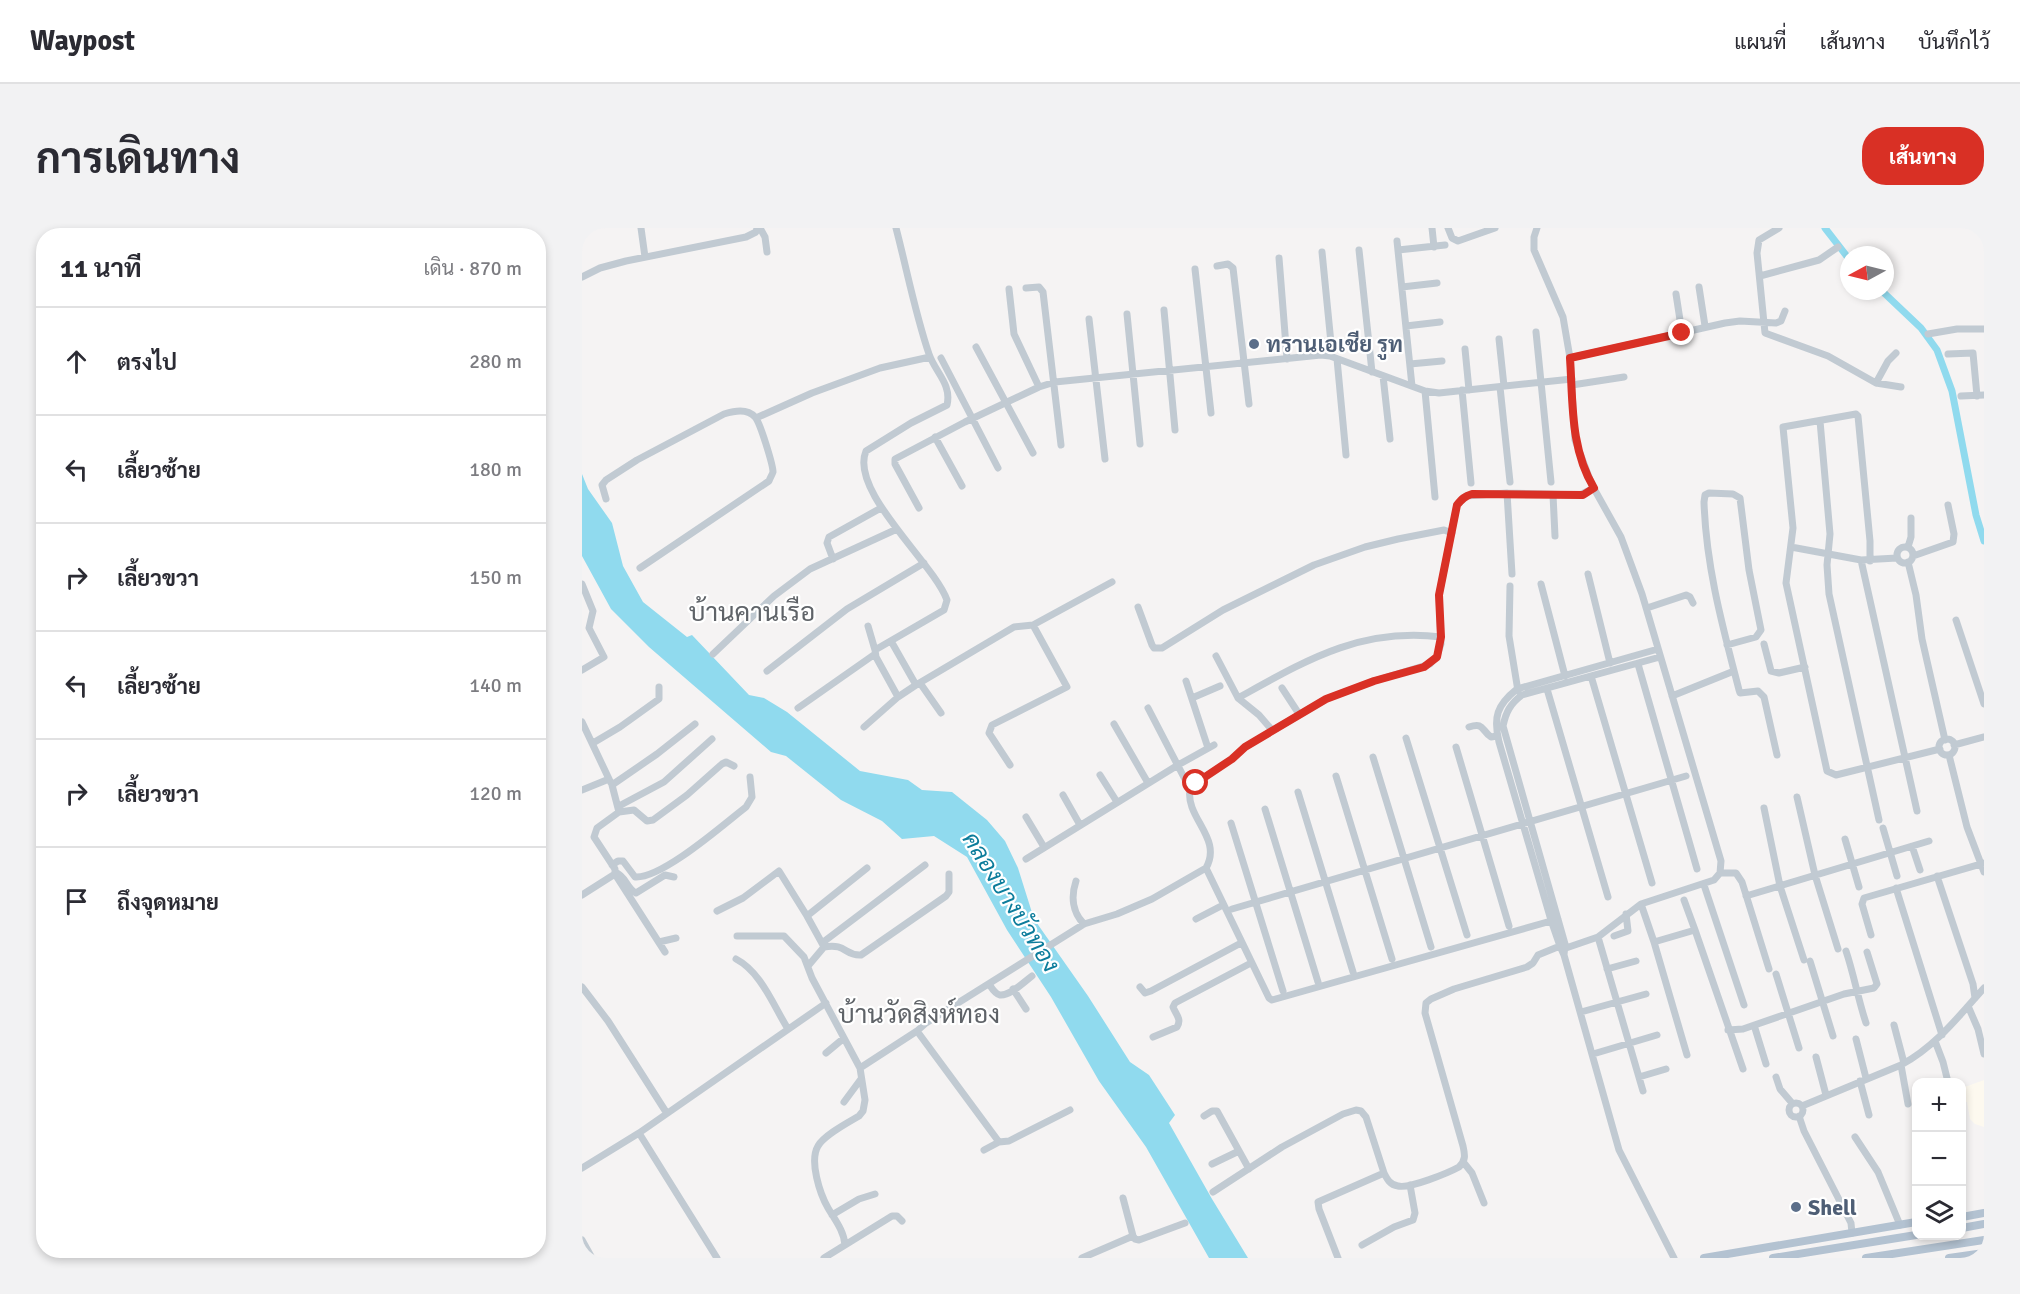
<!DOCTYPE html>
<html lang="th">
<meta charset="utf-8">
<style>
body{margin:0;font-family:Signika,Sarabun,sans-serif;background:#f2f2f3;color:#2b2b33}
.controls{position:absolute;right:18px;bottom:18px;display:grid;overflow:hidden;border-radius:12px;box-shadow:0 3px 9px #0003}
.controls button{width:54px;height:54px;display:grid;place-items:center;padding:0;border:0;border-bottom:2px solid #e1e1e2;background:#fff;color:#2b2b33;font:30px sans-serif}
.compass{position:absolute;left:1258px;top:18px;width:54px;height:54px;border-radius:50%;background:#fff;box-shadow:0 3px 9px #0003;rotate:263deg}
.stop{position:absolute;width:18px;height:18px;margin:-14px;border:4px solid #d93025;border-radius:50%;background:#fff}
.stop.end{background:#d93025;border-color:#fff;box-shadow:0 2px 6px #0008}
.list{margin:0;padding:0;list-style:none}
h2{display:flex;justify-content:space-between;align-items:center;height:78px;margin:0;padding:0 24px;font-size:26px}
h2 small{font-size:20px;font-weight:400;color:#7c7c81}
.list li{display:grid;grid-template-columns:39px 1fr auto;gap:18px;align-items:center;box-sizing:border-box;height:108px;padding:0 24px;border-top:2px solid #e1e1e2}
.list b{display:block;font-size:22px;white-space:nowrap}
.list em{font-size:20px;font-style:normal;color:#7c7c81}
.icon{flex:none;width:33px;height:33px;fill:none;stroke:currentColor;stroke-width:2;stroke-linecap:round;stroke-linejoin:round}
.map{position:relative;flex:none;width:1402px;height:1030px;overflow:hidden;border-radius:24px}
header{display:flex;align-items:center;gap:36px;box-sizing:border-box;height:84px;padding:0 30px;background:#fff;border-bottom:2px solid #e1e1e2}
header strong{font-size:28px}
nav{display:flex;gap:33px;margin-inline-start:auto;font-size:21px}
.intro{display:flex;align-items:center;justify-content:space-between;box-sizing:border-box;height:144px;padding:0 36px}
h1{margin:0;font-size:42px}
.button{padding:15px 27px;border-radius:24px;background:#d93025;color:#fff;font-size:21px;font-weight:700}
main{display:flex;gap:36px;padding:0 36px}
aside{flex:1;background:#fff;border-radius:24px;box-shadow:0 3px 9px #0003}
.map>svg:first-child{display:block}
</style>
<header>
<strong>Waypost</strong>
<nav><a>แผนที่</a><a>เส้นทาง</a><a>บันทึกไว้</a></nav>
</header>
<div class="intro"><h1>การเดินทาง</h1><a class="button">เส้นทาง</a></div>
<main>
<aside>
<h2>11 นาที<small>เดิน · 870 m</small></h2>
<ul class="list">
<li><svg class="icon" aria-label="ahead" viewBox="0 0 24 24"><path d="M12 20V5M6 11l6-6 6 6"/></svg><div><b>ตรงไป</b></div><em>280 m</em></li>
<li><svg class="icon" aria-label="left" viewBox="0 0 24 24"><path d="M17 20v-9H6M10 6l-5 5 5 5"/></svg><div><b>เลี้ยวซ้าย</b></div><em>180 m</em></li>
<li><svg class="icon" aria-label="right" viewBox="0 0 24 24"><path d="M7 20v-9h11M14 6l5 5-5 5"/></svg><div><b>เลี้ยวขวา</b></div><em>150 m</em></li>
<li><svg class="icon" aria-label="left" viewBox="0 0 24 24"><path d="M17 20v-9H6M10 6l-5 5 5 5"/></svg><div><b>เลี้ยวซ้าย</b></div><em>140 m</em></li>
<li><svg class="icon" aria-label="right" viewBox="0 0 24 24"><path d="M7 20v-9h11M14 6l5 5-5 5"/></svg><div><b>เลี้ยวขวา</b></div><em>120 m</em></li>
<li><svg class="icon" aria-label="arrive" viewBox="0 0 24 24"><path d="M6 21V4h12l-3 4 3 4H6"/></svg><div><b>ถึงจุดหมาย</b></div></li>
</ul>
</aside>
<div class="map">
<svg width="1402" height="1030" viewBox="0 0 1402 1030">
<rect width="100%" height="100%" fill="#f5f3f3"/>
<path fill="#fdf9ef" d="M1402,852V899L1393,896L1388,891L1385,874H1380V860Z"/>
<path fill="#90daee" d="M0,246L6,261L30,295L41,338L61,374L105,409L110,407L167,467L182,470L205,484L278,543L326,552L340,562L370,564L405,592L423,613L436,640L452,691L506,768L548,834L567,847L593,887L587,895L630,971L666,1030H627L564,919L517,853L469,769L425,702L385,629L352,608L320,611L300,593L259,572L204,528L189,524L67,419L29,381L0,328Z"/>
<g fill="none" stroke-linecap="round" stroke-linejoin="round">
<path stroke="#90daee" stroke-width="7" d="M1243,0L1267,31
M1300,63L1339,100L1355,122L1370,163L1394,287L1402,313"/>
<path stroke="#c1cad2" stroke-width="7" d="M59,0L63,29
M178,0L183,9L185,24
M850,0L852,19
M866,0L870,10L876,13L913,0
M955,0L952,9V22L981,89L988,130L993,212L1010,257L1039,309L1060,366L1139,633L1138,645L1132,652L1059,676L1016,709L984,720
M1197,0L1177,12L1175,25L1183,105L1246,128L1294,155L1319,159
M815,13L830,158
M777,22L790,144
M816,22L863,17
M740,24L749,115L748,128
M697,30L705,131
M635,38L646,36L651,40L667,176
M613,41L629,185
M1178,48L1237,32L1256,19
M0,49L18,40L44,33L164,9L174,4L175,0
M820,59L855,55
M1117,59L1123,98
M444,60L457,59L461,64L479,217
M427,61L432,106L457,159
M1094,66L1100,105
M582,82L593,202
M545,86L558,216
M507,91L523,231
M824,98L858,94
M954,104L969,254
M1346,106L1375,101H1402
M917,111L922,158
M394,119L451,225
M883,121L887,162
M1366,126L1391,125L1395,168
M359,130L416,240
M988,130L1143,95L1158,93L1194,95L1199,93L1203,83
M755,131L764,227
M828,136L860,133
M801,148L808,211
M1294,155L1306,133L1314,125
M990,157L1042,149
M918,159L928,254
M880,162L889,255
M843,163L853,269
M1379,168L1402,167
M174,190L230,165L298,140L348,129
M1238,193L1248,306L1245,337L1247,366L1297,592
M353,209L380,258
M925,265L930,346
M971,267L973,308
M24,271L20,257L24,252L55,232L142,186C152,183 165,180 173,189C178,194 191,237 191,244C190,247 188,250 187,253L58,340
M337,280L313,236V231L383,194L457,159L473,154L739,127L748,128L843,163L857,165L990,151
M1315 327a8 8 0 1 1 16 0a8 8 0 1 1-16 0Z
M1209,319L1279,332L1315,330
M1326,319L1329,309V290
M1331,328L1371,314L1372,306L1366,277
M251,331L245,315L247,309L299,280
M1279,332L1335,583
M1288,333V313L1276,188L1274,186L1201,199L1211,300L1204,355L1245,543L1254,547L1358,521
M1326,334L1334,367L1340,411L1363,512
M1006,346L1028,435
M0,356L11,383L7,400L22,429L0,442
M959,356L983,448
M928,358L927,408L936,463
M556,379L570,417L572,420H580L641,382L732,337L783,319L816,311L862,302L870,305
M1065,380L1104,367L1108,369L1111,375
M1374,392L1402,476
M286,398L293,422
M309,413L334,457L432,399L451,397L530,354
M1182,416L1189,443L1197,445L1223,439
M1145,417L1174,409L1179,402L1167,342L1158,270L1151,266L1127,265L1123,267L1122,274C1124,339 1141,400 1157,462L1158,465L1176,463L1182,469L1195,527
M131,426L192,368L228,341L315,301
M634,428L656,470L677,487L690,502
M1078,429L940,467C928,476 924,484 921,498L983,716L982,727L1037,922L1092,1030
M1056,436L1115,641
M185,443L265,381L342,335
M1009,448L1070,655
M604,453L626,520
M338,455L359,485
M700,460L717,486
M965,461L1026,669
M1090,468L1152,443
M316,469L334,457
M610,470L638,458
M656,470C723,433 778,399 859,409
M216,480L293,426
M566,480L608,561
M0,494L27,551
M532,496L566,555
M282,499L316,469L294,429L293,422L362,382L365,372C351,334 267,263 284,223L329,195L365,177C370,156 353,144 347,126C333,85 325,42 314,0
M887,499C902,494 899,502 909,509L915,508
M824,510L885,707
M1357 519a8 8 0 1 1 16 0a8 8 0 1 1-16 0Z
M11,515L38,499L77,471V459
M1372,517L1402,509
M874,519L927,698
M1367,527L1385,599L1402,644
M791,529L849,719
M428,537L407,505L410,497L485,459L451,397
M518,547L535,574
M754,548L810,731
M0,562L27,551L29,555
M716,564L771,744
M481,567L498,597
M1215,569L1233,647L1256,721
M37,578L82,554L130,511
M1182,580L1198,658L1222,732
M683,581L736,754
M37,584L52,582L65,593L71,592L105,567L140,536L144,534L152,538
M444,589L462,619
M649,595L701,763
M1301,600L1315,648
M1263,611L1277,659
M1330,618L1338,642
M444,631L596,537L632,517
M30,637L36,633H41L53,649C80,651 142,596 164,579L170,569L168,549
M624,640L687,770L690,772L976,691
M33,644C45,649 44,660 54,665L83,647L92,649
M1138,645H1154L1160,654L1187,741
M33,646L83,724
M1355,648L1391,756L1393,770
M494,653C489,668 490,684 502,696
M1122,657L1162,777
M1314,660L1360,807
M0,667L33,646V641L12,609L15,600L37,584L30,557L75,526L113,496
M1164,668L1347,613
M1102,672L1113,702
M1059,676L1072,714L1105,827
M650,681L1104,548
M135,683L161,670L197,643L225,688
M614,691L641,677
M1289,707L1280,676L1282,670L1402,635
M155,708H202L222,729L230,750L278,840L283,872L281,883L277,888C267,894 242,907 236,918C227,933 238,966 246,980C253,992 262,1003 263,1017L242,1030
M1032,708L1046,703L1044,686
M1016,709L1061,863
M77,714L94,710
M1072,714L1113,702L1161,841
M240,715L343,637
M241,717L225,688L285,640
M980,717L978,718L969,692L917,514C911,489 915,477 935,461L1076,421
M1264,723C1272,747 1276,771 1284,795
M154,731C179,744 191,777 206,801
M1228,733L1251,808
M226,738L242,719C265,715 262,728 279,727L364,668L367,664V646
M1025,741L1054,733
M1194,746L1217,820
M407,756C409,759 413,766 418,767C428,768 442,754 450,748
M0,759L26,793L84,884
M558,759L563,765L569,763L659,715
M431,761L444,781
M1386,778L1396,801L1402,826
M999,784L1064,766
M1172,797L1184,836
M1312,797L1322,835
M1146,802L1161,801L1262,766L1292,760L1295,756L1285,724
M335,803L417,914L427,913L488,882
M571,809L595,799C600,791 594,787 591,779L593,775L669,735
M1274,811L1284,850
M1353,813L1361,834L1366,854
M244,825L262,810
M1011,826L1075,807
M1234,829L1244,867
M1319,837L1326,876
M278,840L335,803L344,795L502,696L535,686L570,671L624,640C641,610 603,590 608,561L614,555L650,531L663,519L744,471L792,453L848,436L855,428L859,416L857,367L875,277L884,268L925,265L998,267L1012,260
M1057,849L1084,841
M1194,849L1198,861L1210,875
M1278,853L1287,887
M262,874L279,851
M1207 882a7 7 0 1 1 14 0a7 7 0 1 1-14 0Z
M1220,878L1319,837C1353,819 1377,788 1402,760
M622,888L630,883H635L667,941
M1217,888L1222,903L1269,995L1270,1005
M57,905L135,1030
M1273,909L1296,944L1318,997
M402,922L417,914
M882,935L890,945L902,975
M630,936L657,923
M0,940L57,905L244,775
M631,964L700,919L761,886L774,882L779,883L784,889L802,945C805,951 808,957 816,958C827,961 866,945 877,939C884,932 883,927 881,918L843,785L844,775L849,771L872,761L945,739L951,735L956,727L978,718L982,727
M541,970L551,1008
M250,987L277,971L293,966
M0,1012L10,1030
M263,1017L310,988H315L320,993
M780,1017L812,999L831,992L833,985L828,957
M500,1030L551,1008L553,1011L557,1012L603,995
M756,1030L737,981L736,974L802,945"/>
<path stroke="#b3c2d1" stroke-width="8" d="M1380,989L1402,985
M1380,1000L1402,996
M1122,1030L1334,994
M1191,1030L1334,1007
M1284,1030L1402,1012
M1367,1030L1402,1025"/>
</g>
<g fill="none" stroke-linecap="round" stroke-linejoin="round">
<path stroke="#d93025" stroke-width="8" d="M614,555L650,531L663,519L744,471L792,453L842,439L855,429L859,409L857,367L875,277C880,271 883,268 890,266L1001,267L1012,260C988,220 991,174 988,130L1100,105"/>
</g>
<g fill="#5c6f8a" stroke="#fff" stroke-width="2">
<circle cx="672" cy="116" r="6"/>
<circle cx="1214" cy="979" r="6"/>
</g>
<g text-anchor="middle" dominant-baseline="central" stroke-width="4.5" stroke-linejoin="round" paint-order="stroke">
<g font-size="22" font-weight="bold" fill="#4e5e75" stroke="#fff" text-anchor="start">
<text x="684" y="116">ทรานเอเชีย รูท</text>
<text x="1226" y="979">Shell</text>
</g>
<g font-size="24" font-style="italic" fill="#0c7c9b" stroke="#fff">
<text transform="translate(429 674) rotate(58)">คลองบางบัวทอง</text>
</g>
<g font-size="26" fill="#5f6368" stroke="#fff">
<text x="170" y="385">บ้านคานเรือ</text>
<text x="337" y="787">บ้านวัดสิงห์ทอง</text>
</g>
</g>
</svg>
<div class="controls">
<button>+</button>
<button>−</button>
<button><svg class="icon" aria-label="layers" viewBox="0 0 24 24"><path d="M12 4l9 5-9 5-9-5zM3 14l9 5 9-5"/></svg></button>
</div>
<svg class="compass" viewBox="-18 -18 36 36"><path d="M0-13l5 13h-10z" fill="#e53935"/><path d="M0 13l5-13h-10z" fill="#7c7c81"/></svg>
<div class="stop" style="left:614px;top:555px"></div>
<div class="stop end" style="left:1100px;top:105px"></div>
</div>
</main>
